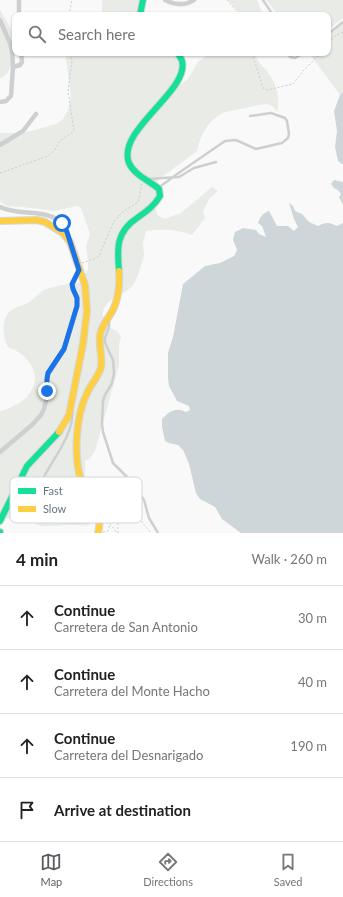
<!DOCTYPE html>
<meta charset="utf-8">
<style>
body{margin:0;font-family:Lato,sans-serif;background:#f6f6f6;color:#222}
.stop{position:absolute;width:12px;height:12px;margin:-9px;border:3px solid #1a73e8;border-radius:50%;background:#fff}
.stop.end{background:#1a73e8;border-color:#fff;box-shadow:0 1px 4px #0008}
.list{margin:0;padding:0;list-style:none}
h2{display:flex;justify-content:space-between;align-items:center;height:52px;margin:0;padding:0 16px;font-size:17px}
h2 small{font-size:13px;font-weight:400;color:#767676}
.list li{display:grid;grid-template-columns:26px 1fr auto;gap:12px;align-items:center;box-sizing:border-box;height:64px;padding:0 16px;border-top:1px solid #e0e0e0}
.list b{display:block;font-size:15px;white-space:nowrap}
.list p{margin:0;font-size:13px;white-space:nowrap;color:#767676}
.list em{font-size:13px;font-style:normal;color:#767676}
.icon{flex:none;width:22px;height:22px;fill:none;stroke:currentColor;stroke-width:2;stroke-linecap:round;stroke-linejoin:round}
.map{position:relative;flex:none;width:343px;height:533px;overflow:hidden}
.search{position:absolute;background:#fff;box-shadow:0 1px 3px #0004;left:12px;right:12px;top:12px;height:44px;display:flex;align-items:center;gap:10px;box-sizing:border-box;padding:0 14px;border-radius:8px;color:#767676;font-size:15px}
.sheet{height:308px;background:#fff}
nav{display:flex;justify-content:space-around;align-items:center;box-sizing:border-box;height:56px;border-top:1px solid #e0e0e0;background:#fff;font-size:11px;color:#767676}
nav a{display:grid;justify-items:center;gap:2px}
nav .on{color:#585c60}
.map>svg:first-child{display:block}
</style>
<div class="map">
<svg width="343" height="533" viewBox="0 0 343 533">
<rect width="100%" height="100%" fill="#f9f9f9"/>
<path fill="#e8ebe6" d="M102,0H142L139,15H102Z
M228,0H257L263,15H241Z
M266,0H343V18L328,30V15H278Z
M0,10C7,22 16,34 15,48C15,54 12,59 11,64C9,71 7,76 0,78Z
M343,23V92L340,95L309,53H328V35Z
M65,53H173L180,58V65L174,88L180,85L188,79L198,62L210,53H255C257,61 260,63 265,69C275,80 281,97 277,112C271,100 260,105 250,107C234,111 222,109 210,123C203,131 199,141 197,151L158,180C156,193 154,201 157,215L165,219L181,213L212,187L218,191L210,198L203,211L205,218L192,235C177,229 162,229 146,231C145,235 144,239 143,243C143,247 144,252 144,256C143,260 137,279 135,282C126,299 93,297 106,326L117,331L121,336L119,345V365L95,451L89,459L85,461C86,472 84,483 85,493C85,503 91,515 89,525C81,526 75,525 67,525C59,525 51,527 42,526C35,525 31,521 25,519C18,516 7,518 0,520V412C6,409 20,404 25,399C29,395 35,385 35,380C36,366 22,351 9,348C2,338 1,320 10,311C15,307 22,306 28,303C33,300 37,295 42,291C50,287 70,283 79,283L88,270V261L86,246L90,234L81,208L77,206L55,211L22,207L6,206L0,201V133H22L35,130L56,124L63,119L68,110L71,97Z"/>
<path fill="#ced6d9" d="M343,92V164H342L338,161L335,147L337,131L334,111L340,95Z
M334,180L343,182V205L339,197L341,194L338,190L334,188L331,184Z
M289,203L293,206L295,211L302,214L309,222L318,226C325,222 329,222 337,226L343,223V533H241L222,519L215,507L200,499L196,493L189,464L183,450L178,445L169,443L165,441L162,427V419C170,411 176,407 186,412L190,410L189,406L177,401L169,386L168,378V353L173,337L183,284L205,266L220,263L234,256L237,250L233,240L235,232L243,228L256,230L259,234L266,237L262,226L258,223C260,217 263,213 269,211L277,226H288L294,231L298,227L294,219Z"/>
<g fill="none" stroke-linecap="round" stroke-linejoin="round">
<defs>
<path id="fast" d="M140,15L143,0
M119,271C117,248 116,232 137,218C147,211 154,206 160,196L159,189C150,181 134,175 129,163C116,130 190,91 182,61C181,58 179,56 178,53
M0,521L27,466L59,432
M0,532V533"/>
<path id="slow" d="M0,221L37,220L45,222L63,233L70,242L85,285L87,311L83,344L69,415L59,432
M98,533C104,510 90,503 82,483C76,468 76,451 77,435C78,420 81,405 88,391C92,383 99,376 101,367C103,355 97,343 101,331C104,323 109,317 113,310C119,297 120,285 119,271"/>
</defs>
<use href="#fast" stroke="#d5d6d7" stroke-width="8"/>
<use href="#slow" stroke="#d5d6d7" stroke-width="8"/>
<path stroke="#cbcccd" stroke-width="1" stroke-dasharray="2 2" stroke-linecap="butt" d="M227,0L241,15
M69,15L72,0
M328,42L335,36L343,32
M252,53L263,88L267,90L293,84L303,71L321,53
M0,173L48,156L54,151L60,141L74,131L68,91L72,62L70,53
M82,263L94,259L99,256L114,221L124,211L138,202L142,183
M103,532L108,531L110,524L117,533
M118,533V522L116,514L127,522L126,511L128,509L134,521L136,520L135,516L136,515L151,533"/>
<path stroke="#cecfd0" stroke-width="2.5" d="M263,0L273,15
M328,34L343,22
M287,53L290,57L295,58L304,53
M148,179L179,177L194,168L216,162
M158,188L180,172L225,141L236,140L256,149L282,143L288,138L289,134L287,121L285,118L271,113L250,116
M109,318V327L105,338V343L113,360L114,373L112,383L105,395L103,401L102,424L103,432L113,463L129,479L144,500L149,518L158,533
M40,521C14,515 57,457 62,446C68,435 74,422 72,410"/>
<path stroke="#cecfd0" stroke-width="4.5" d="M19,0V15
M165,0C175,5 185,6 194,0
M0,20L10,43L12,51L13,67L11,96L6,101L0,102
M13,67L20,65L22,62L21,53
M0,145L23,131L36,114
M0,207C24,219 60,202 69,239
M0,452L32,425L41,415L44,409L47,397V376L64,349L77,306V297L73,289V284L79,270"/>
<use href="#fast" stroke="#16e098" stroke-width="6"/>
<use href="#slow" stroke="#ffcf43" stroke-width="6"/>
</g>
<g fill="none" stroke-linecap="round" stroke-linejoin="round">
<path stroke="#1a73e8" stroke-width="5" d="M47,391V379L48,373L64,349L77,306V298L73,289L72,284L79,270L67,232L62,223"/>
</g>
<rect x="10" y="477" width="132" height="46" rx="6" fill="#fff" stroke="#d1d6da" stroke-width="1"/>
<rect x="18" y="488" width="18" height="6" fill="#16e098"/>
<rect x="18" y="506" width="18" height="6" fill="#ffcf43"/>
<g font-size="11" fill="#657683">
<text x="43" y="495">Fast</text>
<text x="43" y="513">Slow</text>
</g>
</svg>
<div class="stop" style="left:62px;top:223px"></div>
<div class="stop end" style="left:47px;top:391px"></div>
<div class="search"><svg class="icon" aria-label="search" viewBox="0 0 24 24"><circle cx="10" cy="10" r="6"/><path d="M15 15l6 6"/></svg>Search here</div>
</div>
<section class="sheet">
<h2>4 min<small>Walk · 260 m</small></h2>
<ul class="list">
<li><svg class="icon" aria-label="ahead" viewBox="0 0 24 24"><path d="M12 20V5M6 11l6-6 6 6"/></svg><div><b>Continue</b><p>Carretera de San Antonio</p></div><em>30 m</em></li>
<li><svg class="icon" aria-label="ahead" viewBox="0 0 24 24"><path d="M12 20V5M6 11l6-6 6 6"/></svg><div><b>Continue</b><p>Carretera del Monte Hacho</p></div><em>40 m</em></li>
<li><svg class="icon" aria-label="ahead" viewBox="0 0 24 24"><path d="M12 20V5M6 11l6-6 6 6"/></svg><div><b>Continue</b><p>Carretera del Desnarigado</p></div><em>190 m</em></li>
<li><svg class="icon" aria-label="arrive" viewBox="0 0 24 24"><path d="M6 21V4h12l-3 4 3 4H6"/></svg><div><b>Arrive at destination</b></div></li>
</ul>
</section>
<nav>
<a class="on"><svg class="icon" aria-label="map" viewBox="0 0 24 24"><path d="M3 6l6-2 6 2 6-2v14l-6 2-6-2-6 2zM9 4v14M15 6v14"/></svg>Map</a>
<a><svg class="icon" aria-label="directions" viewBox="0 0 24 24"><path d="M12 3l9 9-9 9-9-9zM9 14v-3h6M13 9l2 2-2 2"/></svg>Directions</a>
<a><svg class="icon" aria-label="saved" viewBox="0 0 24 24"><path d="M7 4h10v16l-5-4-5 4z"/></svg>Saved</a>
</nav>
